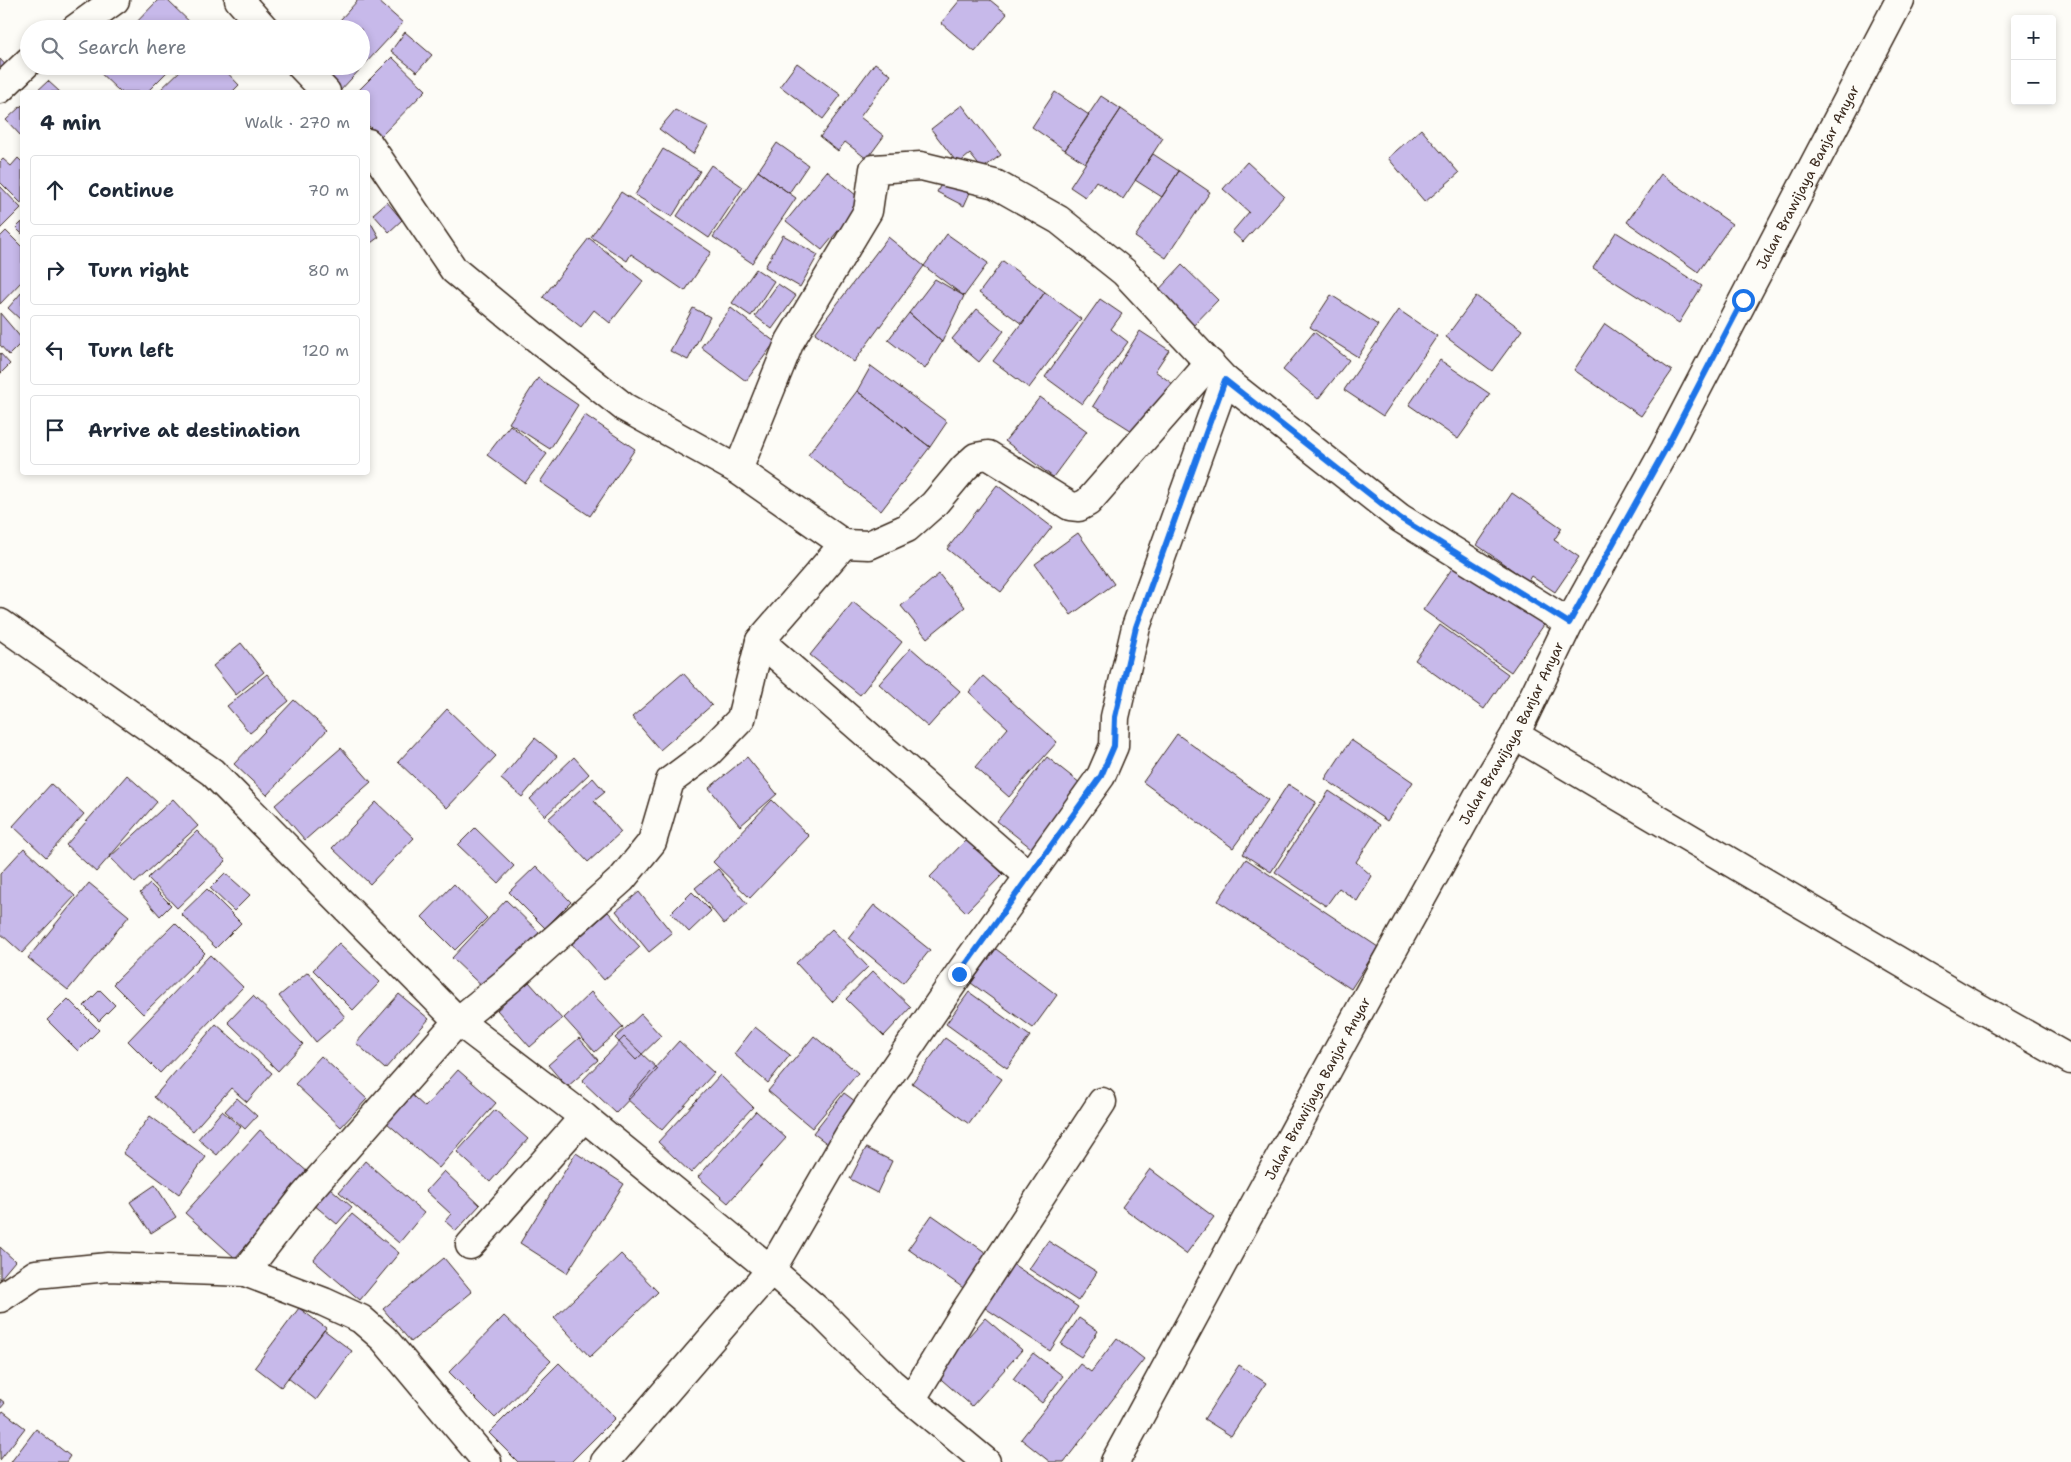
<!DOCTYPE html>
<meta charset="utf-8">
<style>
body{margin:0;font-family:"Shantell Sans",sans-serif;background:#f6f6f7;color:#1f2937}
.controls{position:absolute;right:15px;top:15px;display:grid;overflow:hidden;border-radius:5px;box-shadow:0 2px 8px #0003}
.controls button{width:45px;height:45px;display:grid;place-items:center;padding:0;border:0;border-bottom:1px solid #e0e1e3;background:#fff;color:#1f2937;font:25px sans-serif}
.stop{position:absolute;width:15px;height:15px;margin:-11px;border:4px solid #1a73e8;border-radius:50%;background:#fff}
.stop.end{background:#1a73e8;border-color:#fff;box-shadow:0 1px 5px #0008}
.list{margin:0;padding:0;list-style:none}
h2{display:flex;justify-content:space-between;align-items:center;height:65px;margin:0;padding:0 20px;font-size:21px}
h2 small{font-size:16px;font-weight:400;color:#747a83}
.list li{display:grid;grid-template-columns:32px 1fr auto;gap:15px;align-items:center;box-sizing:border-box;height:70px;margin:0 10px 10px;padding:0 10px;border:1px solid #e0e1e3;border-radius:5px}
.list b{display:block;font-size:19px;white-space:nowrap}
.list em{font-size:16px;font-style:normal;color:#747a83}
.icon{flex:none;width:28px;height:28px;fill:none;stroke:currentColor;stroke-width:2;stroke-linecap:round;stroke-linejoin:round}
.map{position:relative;flex:none;width:2071px;height:1462px;overflow:hidden}
.search{position:absolute;background:#fff;box-shadow:0 2px 8px #0003;left:20px;top:20px;width:350px;height:55px;display:flex;align-items:center;gap:12px;box-sizing:border-box;padding:0 18px;border-radius:28px;color:#747a83;font-size:19px}
.panel{position:absolute;background:#fff;box-shadow:0 2px 8px #0003;left:20px;top:90px;width:350px;height:385px;border-radius:5px}
.map>svg:first-child{display:block}
</style>
<div class="map">
<svg width="2071" height="1462" viewBox="0 0 2071 1462">
<rect width="100%" height="100%" fill="#fdfcf7"/>
<filter id="ink" filterUnits="userSpaceOnUse"><feTurbulence type="fractalNoise" baseFrequency=".02" numOctaves="2"/><feDisplacementMap in="SourceGraphic" scale="10" xChannelSelector="R" yChannelSelector="G"/><feConvolveMatrix kernelMatrix="1 2 1 2 8 2 1 2 1" color-interpolation-filters="sRGB"/></filter>
<g filter="url(#ink)">
<path fill="#c7b9ea" stroke="#3b2a1e" d="M158,0H167L197,29H130Z
M358,0H377L403,23L339,92L310,66H361V29H332Z
M960,0H990L1007,14L975,52L941,23Z
M405,32L432,55L417,72L391,51Z
M392,57L426,90L380,137L368,125V92H357Z
M0,59L10,70L0,79Z
M797,63L841,95L823,119L780,86Z
M875,63L891,75L860,117L884,136L867,159L845,142L838,151L820,137Z
M93,66H173L147,92H120Z
M185,66H221L239,85L232,92H158Z
M48,81L60,92H36Z
M1055,92L1089,115L1065,150L1032,127Z
M1101,96L1121,109L1085,163L1065,150Z
M22,105V137L6,120Z
M962,105L1001,155L982,169L970,154L958,164L931,129Z
M1121,109L1163,138L1123,199L1096,181L1085,197L1070,187Z
M675,110L709,127L693,154L659,129Z
M1421,129L1459,173L1425,202L1388,158Z
M777,143L808,165L789,193L758,171Z
M663,149L700,171L672,217L635,195Z
M1153,154L1179,171L1162,197L1135,180Z
M18,158L22,162V204L0,182V162L3,159L11,166Z
M1247,162L1284,196L1243,242L1232,232L1249,212L1223,189Z
M711,165L743,187L709,238L677,216Z
M758,171L796,198L752,263L713,237Z
M827,171L863,201L822,250L786,221Z
M1179,171L1210,192L1166,258L1135,237Z
M946,174L972,188L964,206L937,192Z
M1661,174L1732,224L1698,272L1627,222Z
M0,186L21,208L0,229Z
M621,192L711,252L685,291L631,254L627,261L591,237Z
M387,202L402,220L389,232L373,214Z
M368,218L379,237L368,245Z
M22,222V234L16,228Z
M6,231L22,247V281L0,304V237Z
M1616,232L1702,286L1679,323L1593,268Z
M947,234L988,263L964,296L924,266Z
M783,235L818,255L800,287L765,267Z
M888,237L924,266L854,362L815,333Z
M589,238L643,281L610,323L594,310L581,327L543,297Z
M1003,261L1045,292L1022,324L979,293Z
M1182,265L1218,300L1190,329L1154,295Z
M756,269L774,281L751,316L732,303Z
M935,279L964,296L942,342L909,313Z
M778,284L796,296L772,329L755,316Z
M22,292V321L8,308Z
M1045,292L1081,319L1029,388L993,361Z
M1331,295L1378,325L1358,357L1310,327Z
M1476,296L1522,330L1492,371L1446,337Z
M1100,299L1122,314L1111,329L1128,342L1082,404L1045,377Z
M693,308L710,317L688,360L670,351Z
M731,308L775,342L746,381L701,347Z
M977,309L1004,331L979,362L952,339Z
M1399,310L1437,336L1383,416L1344,390Z
M0,313L22,339V342L9,355L0,345Z
M909,313L942,342L925,369L888,340Z
M1605,324L1672,371L1641,416L1574,370Z
M1140,331L1169,350L1155,371L1173,384L1140,436L1093,406Z
M1314,332L1349,360L1318,399L1283,370Z
M0,353L10,364L0,374Z
M1440,360L1490,394L1458,439L1409,405Z
M871,366L947,422L930,447L857,391Z
M538,378L578,405L550,449L509,423Z
M857,391L930,447L881,511L808,455Z
M1040,397L1087,431L1053,477L1005,441Z
M585,415L635,449L590,516L540,482Z
M510,425L547,454L525,483L487,455Z
M997,485L1052,527L1001,592L947,549Z
M1512,493L1562,528L1554,540L1579,557L1555,592L1531,576L1528,581L1477,545Z
M1078,533L1114,584L1071,615L1035,564Z
M1458,560L1546,622L1511,672L1423,610Z
M939,574L965,607L927,638L901,606Z
M853,602L902,642L860,695L810,655Z
M1440,625L1508,674L1484,709L1415,660Z
M241,643L264,672L236,695L213,666Z
M911,648L960,691L928,727L879,684Z
M683,673L712,705L660,750L632,717Z
M267,674L289,701L250,733L227,706Z
M983,676L1057,742L1009,797L975,767L1008,728L969,692Z
M294,700L327,730L267,795L234,764Z
M447,709L496,756L447,808L398,762Z
M1177,734L1268,800L1233,848L1143,782Z
M535,738L557,756L522,797L501,779Z
M1351,740L1413,782L1387,821L1325,779Z
M341,748L371,782L305,840L275,805Z
M574,757L589,774L545,816L530,799Z
M747,757L777,794L740,826L709,788Z
M1047,757L1085,787L1035,851L997,821Z
M127,775L157,802L96,872L66,845Z
M593,778L605,792L594,801L621,832L588,862L548,819Z
M51,784L84,814L46,857L13,826Z
M1288,784L1316,802L1271,872L1243,854Z
M1329,791L1380,825L1356,862L1372,876L1357,901L1339,888L1326,906L1275,872Z
M173,799L198,826L135,883L110,857Z
M772,800L809,836L750,898L713,862Z
M376,802L414,838L370,884L332,848Z
M475,828L514,866L498,883L458,845Z
M197,831L226,861L177,908L148,878Z
M967,839L1003,874L966,912L930,877Z
M24,848L75,896L22,953L0,933V874Z
M1246,859L1378,947L1351,989L1218,901Z
M536,866L571,902L545,928L509,892Z
M718,869L747,904L724,924L695,888Z
M225,873L250,895L234,911L210,888Z
M89,883L129,916L68,990L28,958Z
M150,884L171,905L160,916L140,893Z
M454,884L487,918L455,950L422,917Z
M207,889L241,923L216,948L181,914Z
M639,892L672,933L649,952L616,911Z
M692,892L711,911L689,932L671,913Z
M506,900L543,936L489,993L452,958Z
M874,905L930,950L903,983L848,938Z
M608,912L640,947L604,980L572,944Z
M175,923L205,953L143,1014L113,984Z
M832,929L868,967L832,1002L796,963Z
M339,943L380,982L353,1010L313,970Z
M996,949L1057,995L1033,1028L971,983Z
M210,955L243,987L160,1073L128,1041Z
M873,971L911,1007L884,1036L846,999Z
M308,972L345,1017L316,1042L279,996Z
M529,982L562,1019L530,1047L497,1010Z
M100,990L115,1005L99,1021L84,1006Z
M591,992L623,1027L595,1052L564,1018Z
M969,992L1030,1036L1007,1068L946,1024Z
M399,994L429,1019L385,1069L356,1043Z
M253,996L303,1044L278,1071L228,1022Z
M68,999L99,1030L78,1051L47,1020Z
M641,1014L661,1036L636,1060L615,1038Z
M216,1024L272,1073L247,1102L231,1088L193,1131L154,1097Z
M755,1027L790,1055L768,1083L734,1054Z
M814,1036L858,1073L812,1128L768,1091Z
M624,1037L658,1069L616,1113L582,1081Z
M579,1038L598,1060L567,1087L548,1065Z
M945,1038L1002,1079L969,1124L912,1083Z
M679,1041L714,1073L662,1130L627,1099Z
M321,1056L367,1099L341,1127L295,1084Z
M458,1070L496,1103L439,1168L380,1117L405,1089L425,1107Z
M720,1075L753,1107L691,1173L658,1142Z
M844,1093L863,1107L833,1148L813,1133Z
M237,1098L257,1116L245,1129L225,1111Z
M495,1110L528,1139L490,1182L457,1152Z
M222,1111L241,1127L217,1155L198,1139Z
M756,1111L786,1138L728,1203L698,1177Z
M150,1116L206,1157L179,1194L123,1153Z
M260,1130L310,1174L235,1258L185,1213Z
M866,1148L892,1161L877,1193L850,1179Z
M576,1153L624,1184L567,1273L520,1243Z
M365,1161L424,1213L399,1243L339,1192Z
M1150,1169L1214,1217L1186,1254L1122,1207Z
M444,1171L480,1205L456,1231L445,1221L451,1214L426,1191Z
M323,1182L352,1207L337,1224L308,1200Z
M155,1185L176,1217L151,1233L130,1202Z
M352,1214L399,1253L360,1300L313,1260Z
M932,1215L992,1257L969,1292L908,1249Z
M1048,1241L1097,1272L1078,1301L1029,1269Z
M0,1247L15,1261L0,1279Z
M621,1254L658,1292L590,1357L554,1318Z
M444,1258L472,1292L411,1342L383,1309Z
M1005,1259L1078,1307L1050,1351L976,1302Z
M299,1308L326,1328L281,1387L255,1367Z
M504,1316L551,1361L495,1418L449,1372Z
M985,1318L1022,1350L972,1406L935,1374Z
M1079,1318L1098,1331L1081,1357L1061,1344Z
M324,1330L352,1351L316,1400L288,1378Z
M1117,1338L1144,1359L1064,1462H1050L1021,1439L1080,1364L1091,1372Z
M1033,1353L1063,1376L1042,1403L1013,1379Z
M559,1363L615,1418L571,1462H518L489,1433Z
M1239,1365L1266,1383L1231,1436L1204,1419Z
M0,1399L5,1403L0,1409Z
M3,1411L25,1428L0,1460V1415Z
M36,1429L70,1456L66,1462H11Z"/>
<g fill="none" stroke-linecap="round" stroke-linejoin="round">
<defs>
<g id="minor">
<path d="M239,0L265,29"/>
<path d="M75,29L115,0"/>
<path d="M301,66L326,92"/>
<path d="M0,89L29,61"/>
<path d="M368,143L454,270L539,340L624,407L738,470L790,341L868,211L874,169L921,166L995,184L1059,220L1124,272L1225,380L1400,518L1569,623"/>
<path d="M738,470L844,544L869,545L907,528L934,504L964,468L976,457L988,455L1070,506L1079,507L1088,502L1210,363"/>
<path d="M0,623L212,772L458,1021L584,1117L771,1270L822,1314L891,1383L986,1462"/>
<path d="M760,641L1029,876"/>
<path d="M1515,735L1958,996L2071,1060"/>
<path d="M470,1245L584,1117"/>
<path d="M245,1272L304,1196L458,1021L510,979L622,879L652,842L670,781L709,752L741,719L760,641L844,544"/>
<path d="M0,1298L36,1274L108,1267L245,1272L324,1302L361,1319L384,1339L487,1462"/>
<path d="M911,1400L964,1313L1102,1102"/>
<path d="M605,1462L771,1270L852,1130L959,974L1101,776L1114,746L1115,717L1136,627L1225,380"/>
<path id="s1" d="M1115,1462L1380,973L1477,798L1515,735L1569,623L1665,450L1900,0"/>
</g>
</defs>
<use href="#minor" stroke="#3b2a1e" stroke-width="31"/>
<use href="#minor" stroke="#fdfcf7" stroke-width="28"/>
</g>
</g>
<g fill="none" stroke-linecap="round" stroke-linejoin="round" filter="url(#ink)">
<path stroke="#1a73e8" stroke-width="6" d="M959,974L1101,776L1114,746L1115,717L1136,627L1225,380L1400,518L1569,623L1665,450L1743,300"/>
</g>
<g text-anchor="middle" dominant-baseline="central" stroke-width="4" stroke-linejoin="round" paint-order="stroke">
<g font-size="14" fill="#3b2a1e" stroke="#fdfcf7">
<text stroke="none"><textPath href="#s1" startOffset="1460">Jalan Brawijaya Banjar Anyar</textPath></text>
<text stroke="none"><textPath href="#s1" startOffset="830">Jalan Brawijaya Banjar Anyar</textPath></text>
<text stroke="none"><textPath href="#s1" startOffset="425">Jalan Brawijaya Banjar Anyar</textPath></text>
</g>
</g>
</svg>
<div class="controls">
<button>+</button>
<button>−</button>
</div>
<div class="stop" style="left:1743px;top:300px"></div>
<div class="stop end" style="left:959px;top:974px"></div>
<div class="search"><svg class="icon" aria-label="search" viewBox="0 0 24 24"><circle cx="10" cy="10" r="6"/><path d="M15 15l6 6"/></svg>Search here</div>
<section class="panel">
<h2>4 min<small>Walk · 270 m</small></h2>
<ul class="list">
<li><svg class="icon" aria-label="ahead" viewBox="0 0 24 24"><path d="M12 20V5M6 11l6-6 6 6"/></svg><div><b>Continue</b></div><em>70 m</em></li>
<li><svg class="icon" aria-label="right" viewBox="0 0 24 24"><path d="M7 20v-9h11M14 6l5 5-5 5"/></svg><div><b>Turn right</b></div><em>80 m</em></li>
<li><svg class="icon" aria-label="left" viewBox="0 0 24 24"><path d="M17 20v-9H6M10 6l-5 5 5 5"/></svg><div><b>Turn left</b></div><em>120 m</em></li>
<li><svg class="icon" aria-label="arrive" viewBox="0 0 24 24"><path d="M6 21V4h12l-3 4 3 4H6"/></svg><div><b>Arrive at destination</b></div></li>
</ul>
</section>
</div>
